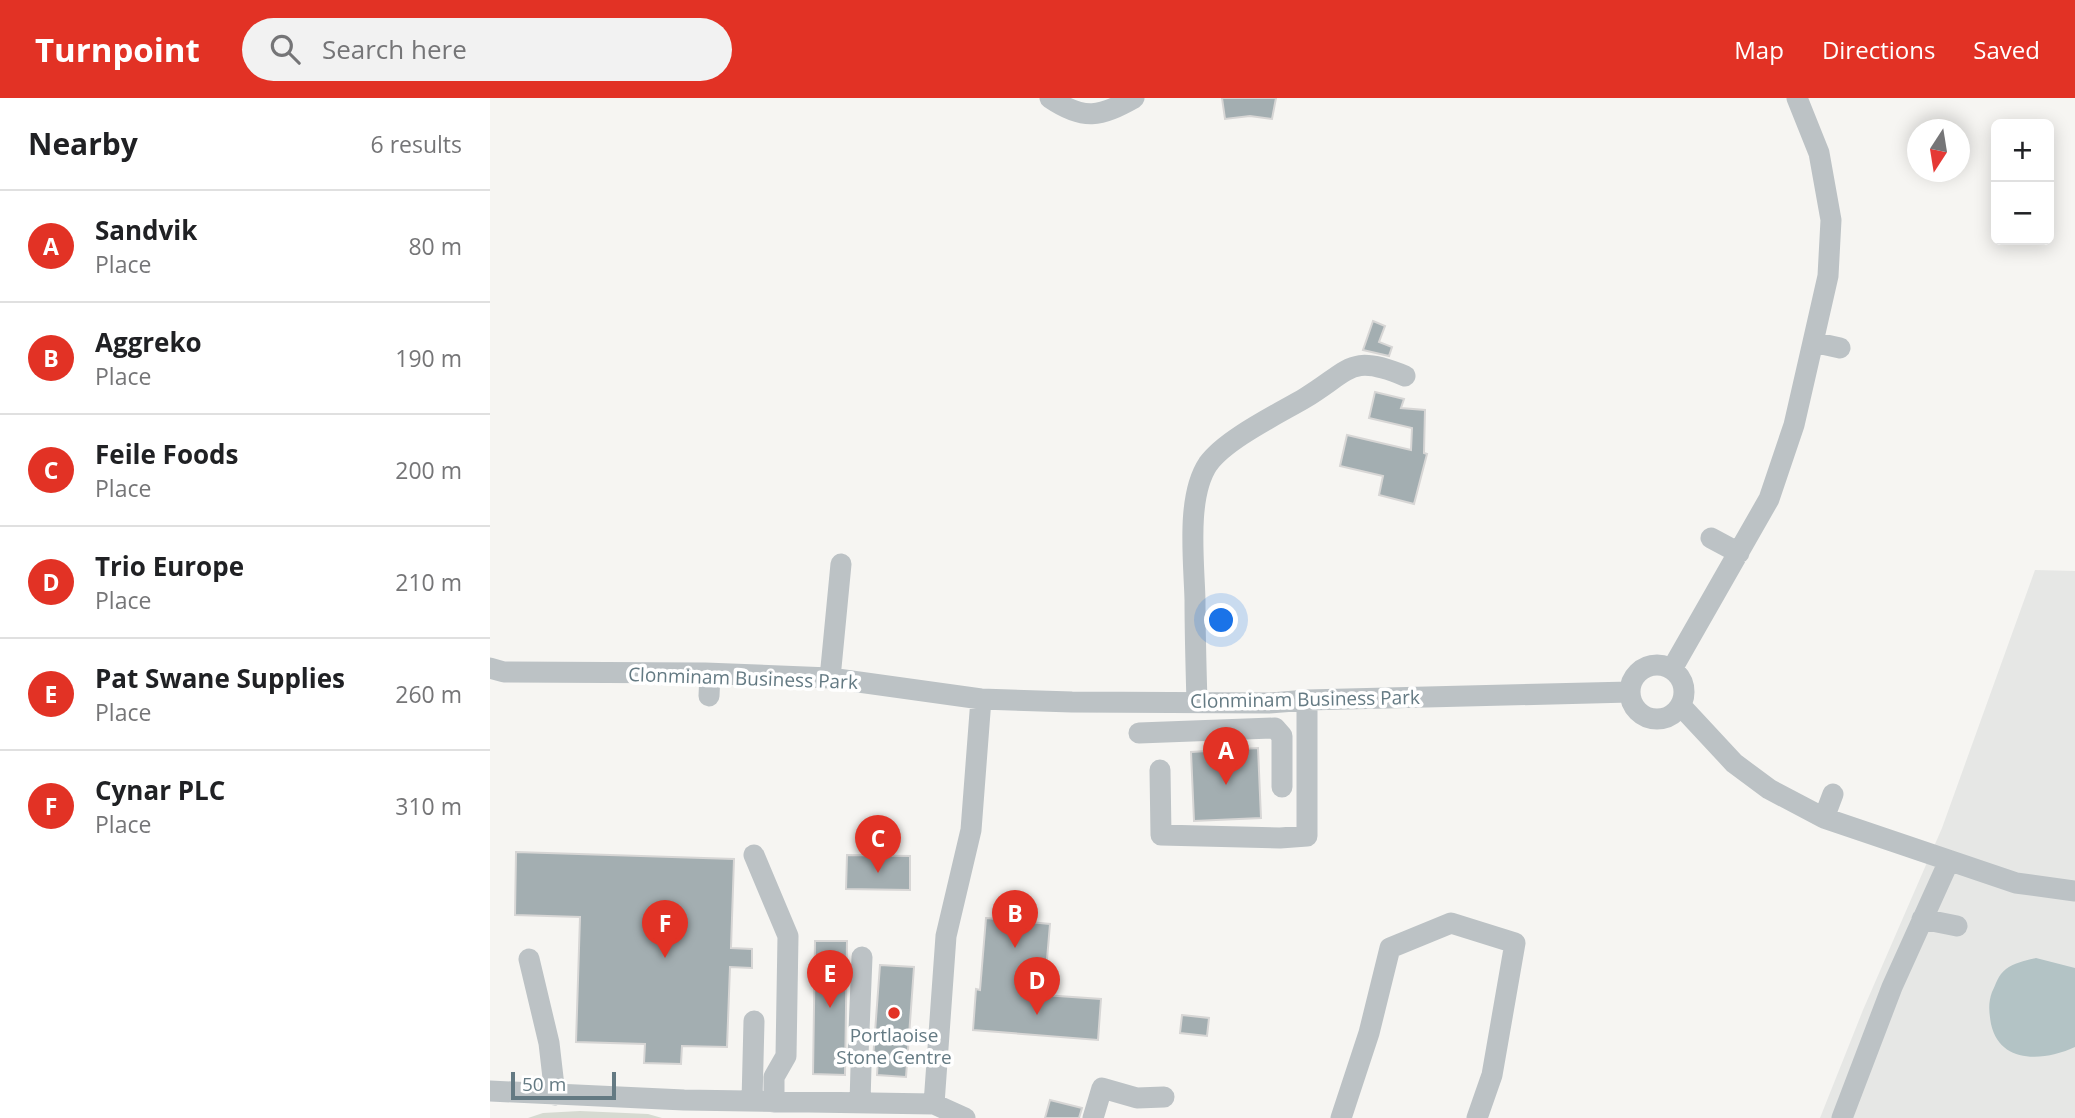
<!DOCTYPE html>
<meta charset="utf-8">
<style>
body{margin:0;font-family:"Open Sans",sans-serif;background:#f2f2f2;color:#202124}
.controls{position:absolute;right:21px;top:21px;display:grid;overflow:hidden;border-radius:10px;box-shadow:0 4px 18px #0003}
.controls button{width:63px;height:63px;display:grid;place-items:center;padding:0;border:0;border-bottom:2px solid #e0e0e0;background:#fff;color:#202124;font:35px sans-serif}
.compass{position:absolute;left:1417px;top:21px;width:63px;height:63px;border-radius:50%;background:#fff;box-shadow:0 4px 18px #0003;rotate:192deg}
.scale{position:absolute;left:21px;bottom:18px;width:105px;box-sizing:border-box;padding-left:7px;border:4px solid #647a83;border-top:0;font-size:19px;line-height:24px;white-space:nowrap;color:#647a83;-webkit-text-stroke:5px #fff;paint-order:stroke}
.you{position:absolute;left:732px;top:523px;width:24px;height:24px;margin:-18px;border:5px solid #fff;border-radius:50%;background:#1a73e8;box-shadow:0 0 0 10px #1a73e833}
.badge{display:grid;place-items:center;width:46px;height:46px;border-radius:50%;background:#e23225;color:#fff;font-size:23px;font-weight:700}
.pin{position:absolute;translate:-50% -58px;filter:drop-shadow(0 2px 4px #0008)}
.pin::after{content:'';position:absolute;top:37px;width:24px;height:21px;background:inherit;clip-path:polygon(0 0,100% 0,50% 100%)}
.list{margin:0;padding:0;list-style:none}
h2{display:flex;justify-content:space-between;align-items:center;height:91px;margin:0;padding:0 28px;font-size:30px}
h2 small{font-size:23px;font-weight:400;color:#757577}
.list li{display:grid;grid-template-columns:46px 1fr auto;gap:21px;align-items:center;box-sizing:border-box;height:112px;padding:0 28px;border-top:2px solid #e0e0e0}
.list b{display:block;font-size:26px;white-space:nowrap}
.list p{margin:0;font-size:23px;white-space:nowrap;color:#757577}
.list em{font-size:23px;font-style:normal;color:#757577}
.icon{flex:none;width:38px;height:38px;fill:none;stroke:currentColor;stroke-width:2;stroke-linecap:round;stroke-linejoin:round}
.map{position:relative;flex:none;width:1585px;height:1020px;overflow:hidden}
header{display:flex;align-items:center;gap:42px;box-sizing:border-box;height:98px;padding:0 35px;background:#e23225;color:#fff}
header strong{font-size:33px}
nav{display:flex;gap:38px;margin-inline-start:auto;font-size:24px}
.search{width:490px;height:63px;background:#f2f2f2;display:flex;align-items:center;gap:18px;box-sizing:border-box;padding:0 24px;border-radius:38px;color:#757577;font-size:26px}
main{display:flex}
aside{flex:1;background:#fff}
.map>svg:first-child{display:block}
</style>
<header>
<strong>Turnpoint</strong>
<div class="search"><svg class="icon" aria-label="search" viewBox="0 0 24 24"><circle cx="10" cy="10" r="6"/><path d="M15 15l6 6"/></svg>Search here</div>
<nav><a>Map</a><a>Directions</a><a>Saved</a></nav>
</header>
<main>
<aside>
<h2>Nearby<small>6 results</small></h2>
<ul class="list">
<li><span class="badge">A</span><div><b>Sandvik</b><p>Place</p></div><em>80 m</em></li>
<li><span class="badge">B</span><div><b>Aggreko</b><p>Place</p></div><em>190 m</em></li>
<li><span class="badge">C</span><div><b>Feile Foods</b><p>Place</p></div><em>200 m</em></li>
<li><span class="badge">D</span><div><b>Trio Europe</b><p>Place</p></div><em>210 m</em></li>
<li><span class="badge">E</span><div><b>Pat Swane Supplies</b><p>Place</p></div><em>260 m</em></li>
<li><span class="badge">F</span><div><b>Cynar PLC</b><p>Place</p></div><em>310 m</em></li>
</ul>
</aside>
<div class="map">
<svg width="1585" height="1020" viewBox="0 0 1585 1020">
<rect width="100%" height="100%" fill="#f6f5f2"/>
<path fill="#e6e7e5" d="M1545,472L1585,473V1020H1330L1373,912L1452,730Z"/>
<path fill="#d6dad1" d="M90,1013L158,1016L172,1020H38L53,1015Z"/>
<path fill="#b3c3c5" d="M1546,860L1585,870V949C1555,963 1510,967 1501,926C1499,914 1498,905 1502,894C1506,886 1508,877 1516,871C1524,865 1536,862 1546,860Z"/>
<path fill="#a3aeb1" stroke="#d7d6d5" stroke-width="2" d="M732,0H786L782,21L760,18L735,21Z
M883,223L895,228L889,244L902,249L899,258L873,252Z
M885,294L914,301L911,310L935,312L934,355L937,356L924,406L889,397L893,378L850,368L857,337L921,352L922,330L879,320Z
M768,650L771,720L704,723L701,654Z
M26,754L244,761L241,850L262,851V870L240,869L237,949L192,948L191,966L154,965L155,946L86,944L90,819L25,817Z
M357,757L420,758V792L356,791Z
M496,820L560,826L554,897L611,901L608,942L483,932L486,891L490,892Z
M325,843H357L355,977L323,976Z
M390,867L424,869L416,979L387,977L388,961H383Z
M692,917L719,920L717,938L690,935Z
M560,1002L592,1010L589,1020H555Z"/>
<g fill="none" stroke-linecap="round" stroke-linejoin="round">
<path stroke="#bcc2c5" stroke-width="21" d="M560,0C594,23 610,19 644,0
M1323,244L1350,250
M1221,440L1249,455
M1140 594a27 27 0 1 1 54 0a27 27 0 1 1-54 0Z
M0,570L14,574L215,575L340,580L491,601L582,604L779,605L817,602L1140,594
M1182,571L1279,401L1304,327L1323,244L1338,178L1341,122L1329,55L1307,0
M340,580L351,466
M219,598L220,576
M707,604C706,570 705,536 705,502C704,463 696,399 718,366C736,341 788,316 815,300C861,272 860,255 915,278
M1191,608L1244,665L1279,691L1334,720L1526,785L1585,793
M649,635L785,630L792,638V689
M670,672L671,737L790,740L817,738V602
M1334,720L1343,696
M264,757L298,838L296,958L284,979V1004
M1432,821L1467,828
M39,861L59,945L65,997
M0,993L194,1002L444,1006L475,1020
M262,1003L264,923
M370,1005L371,969L368,958L372,859
M444,1006L456,838L481,732L491,601
M603,1020L612,990L647,1000L674,999
M851,1020L879,935L900,850L961,825L1025,845L1002,977L987,1020
M1352,1020L1402,889L1459,763"/>
</g>
<circle fill="#e23225" stroke="#fff" stroke-width="2.5" cx="404" cy="915" r="7"/>
<g text-anchor="middle" dominant-baseline="central" stroke-width="7" stroke-linejoin="round" paint-order="stroke">
<g font-size="19" fill="#647a83" stroke="#fff">
<text transform="translate(253 580) rotate(2)">Clonminam Business Park</text>
<text transform="translate(815 601) rotate(-1)">Clonminam Business Park</text>
</g>
<g font-size="19" fill="#647a83" stroke="#fff">
<text x="404" y="937">Portlaoise<tspan x="404" dy="22">Stone Centre</tspan></text>
</g>
</g>
</svg>
<div class="controls">
<button>+</button>
<button>−</button>
</div>
<svg class="compass" viewBox="-18 -18 36 36"><path d="M0-13l5 13h-10z" fill="#e53935"/><path d="M0 13l5-13h-10z" fill="#757577"/></svg>
<div class="scale">50 m</div>
<div class="you"></div>
<div class="pin badge" style="left:736px;top:687px">A</div>
<div class="pin badge" style="left:525px;top:850px">B</div>
<div class="pin badge" style="left:388px;top:775px">C</div>
<div class="pin badge" style="left:547px;top:917px">D</div>
<div class="pin badge" style="left:340px;top:910px">E</div>
<div class="pin badge" style="left:175px;top:860px">F</div>
</div>
</main>
